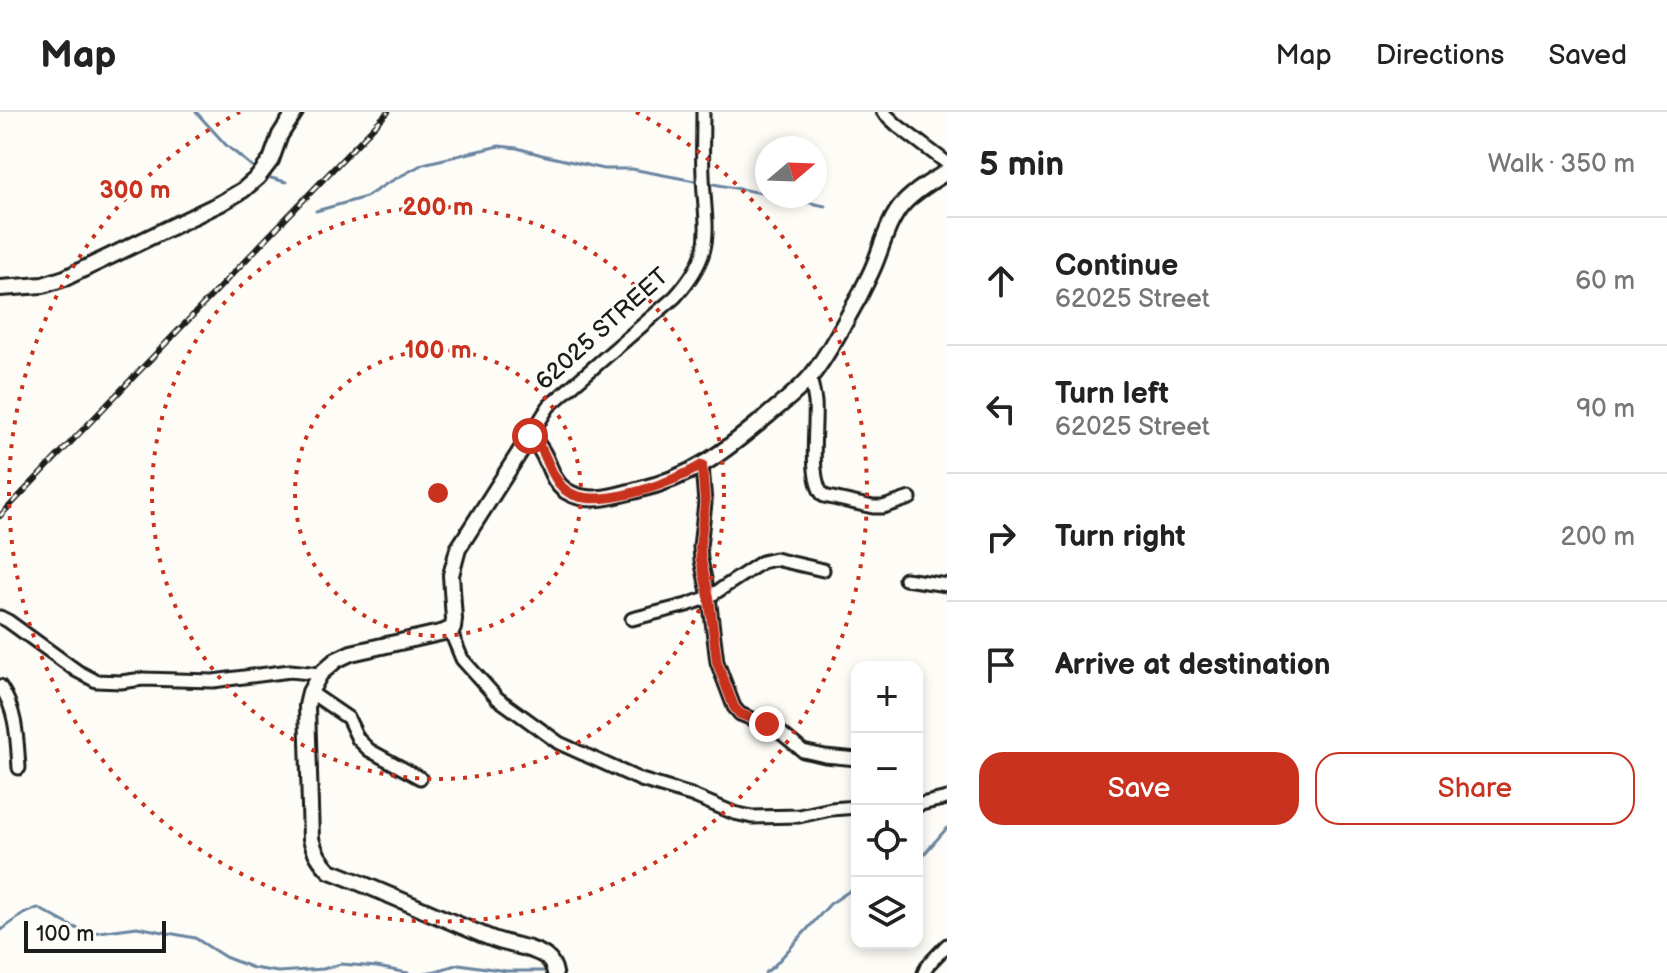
<!DOCTYPE html>
<meta charset="utf-8">
<style>
body{margin:0;font-family:"Balsamiq Sans",sans-serif;background:#f2f2f2;color:#222}
.controls{position:absolute;right:24px;bottom:24px;display:grid;overflow:hidden;border-radius:16px;box-shadow:0 4px 12px #0003}
.controls button{width:72px;height:72px;display:grid;place-items:center;padding:0;border:0;border-bottom:2px solid #e0e0e0;background:#fff;color:#222;font:40px sans-serif}
.compass{position:absolute;left:755px;top:24px;width:72px;height:72px;border-radius:50%;background:#fff;box-shadow:0 4px 12px #0003;rotate:71deg}
.scale{position:absolute;left:24px;bottom:20px;width:142px;box-sizing:border-box;padding-left:8px;border:4px solid #1c1c1c;border-top:0;font-size:22px;line-height:28px;white-space:nowrap;color:#1c1c1c;-webkit-text-stroke:6px #fdfcf7;paint-order:stroke}
.stop{position:absolute;width:24px;height:24px;margin:-18px;border:6px solid #c8321e;border-radius:50%;background:#fff}
.stop.end{background:#c8321e;border-color:#fff;box-shadow:0 2px 8px #0008}
.list{margin:0;padding:0;list-style:none}
h2{display:flex;justify-content:space-between;align-items:center;height:104px;margin:0;padding:0 32px;font-size:34px}
h2 small{font-size:26px;font-weight:400;color:#767676}
.list li{display:grid;grid-template-columns:52px 1fr auto;gap:24px;align-items:center;box-sizing:border-box;height:128px;padding:0 32px;border-top:2px solid #e0e0e0}
.list b{display:block;font-size:30px;white-space:nowrap}
.list p{margin:0;font-size:26px;white-space:nowrap;color:#767676}
.list em{font-size:26px;font-style:normal;color:#767676}
.actions{display:flex;gap:16px;padding:24px 32px}
.actions a{flex:1;padding:18px 0;border:2px solid #c8321e;border-radius:24px;text-align:center;font-size:28px;color:#c8321e}
.actions .main{background:#c8321e;color:#fff}
.icon{flex:none;width:44px;height:44px;fill:none;stroke:currentColor;stroke-width:2;stroke-linecap:round;stroke-linejoin:round}
.map{position:relative;flex:none;width:947px;height:861px;overflow:hidden}
header{display:flex;align-items:center;gap:48px;box-sizing:border-box;height:112px;padding:0 40px;background:#fff;border-bottom:2px solid #e0e0e0}
header strong{font-size:38px}
nav{display:flex;gap:44px;margin-inline-start:auto;font-size:28px}
main{display:flex}
aside{flex:1;background:#fff}
.map>svg:first-child{display:block}
</style>
<header>
<strong>Map</strong>
<nav><a>Map</a><a>Directions</a><a>Saved</a></nav>
</header>
<main>
<div class="map">
<svg width="947" height="861" viewBox="0 0 947 861">
<rect width="100%" height="100%" fill="#fdfcf7"/>
<filter id="ink" filterUnits="userSpaceOnUse"><feTurbulence type="fractalNoise" baseFrequency=".0125" numOctaves="2"/><feDisplacementMap in="SourceGraphic" scale="16" xChannelSelector="R" yChannelSelector="G"/><feConvolveMatrix kernelMatrix="1 2 1 2 8 2 1 2 1" color-interpolation-filters="sRGB"/></filter>
<g filter="url(#ink)">
<g fill="none" stroke-linecap="round" stroke-linejoin="round">
<path stroke="#69849f" stroke-width="3" d="M196,0L226,33L253,55
M271,66L286,70
M708,71L767,82
M778,84L825,94
M316,99L366,85L386,72L423,52L499,34L517,36L542,43L604,57H632L700,70
M917,750L947,716
M0,819L23,802L38,796L73,815L92,821L137,815L195,826L225,845L253,856L278,860L323,857L341,852L377,855L408,861
M562,860L564,861
M424,861L436,859L459,852L506,859H546
M765,861L774,854L830,792L857,774"/>
<defs>
<path id="street" d="M883,0L898,14L947,51
M810,265C812,274 814,282 815,290C817,313 808,369 824,384L873,395H883L910,386
M530,324L549,294L675,185C717,138 705,120 703,63C702,42 703,21 703,0
M702,353L705,391L700,435L701,448L709,485L717,550L734,595L740,602L775,616L803,639L825,644L857,647
M905,467L947,473
M0,505L8,509L77,559L96,569L121,570L143,567L213,569L290,559L320,562
M632,507L687,493L709,485L762,450L775,447L823,458
M450,518L462,547L497,586L559,631L641,668L691,683L734,701L752,705L799,704L831,697L857,695
M0,574C17,599 17,627 19,656
M310,580L348,606L358,627L369,638L420,666
M917,693L947,686
M924,861L927,854L947,833"/>
<path id="secondary" d="M0,176L43,173L65,166L221,91L243,78L258,65L271,48L280,23L295,0
M555,861C554,855 551,849 546,845C534,835 508,833 493,827C438,805 385,780 330,759C320,749 315,741 311,727L307,594L310,580L320,562L336,548L351,541L444,520L453,516L454,507L451,463L458,437L530,324C534,328 538,333 541,338C550,352 552,370 566,379C588,393 614,384 637,378C693,365 724,340 767,304C782,291 799,279 812,263C830,240 844,211 859,185C863,176 868,167 872,158C882,136 887,110 903,92C915,79 932,69 947,60"/>
</defs>
<use href="#street" stroke="#1c1c1c" stroke-width="17"/>
<use href="#secondary" stroke="#1c1c1c" stroke-width="20"/>
<use href="#street" stroke="#fdfcf7" stroke-width="11"/>
<use href="#secondary" stroke="#fdfcf7" stroke-width="14"/>
<defs>
<path id="rail" d="M0,404L388,0"/>
</defs>
<use href="#rail" stroke="#1c1c1c" stroke-width="6"/>
<use href="#rail" stroke="#fdfcf7" stroke-width="3" stroke-dasharray="9" stroke-linecap="butt"/>
</g>
</g>
<g fill="none" stroke-linecap="round" stroke-linejoin="round" filter="url(#ink)">
<path stroke="#c8321e" stroke-width="10" d="M530,324C534,328 538,333 542,338C549,351 552,365 563,376C590,403 674,370 702,353L705,391L700,435L701,448L709,485L717,550L734,595L740,602L767,612"/>
</g>
<g fill="none" stroke="#c8321e" stroke-width="4" stroke-dasharray="4 8">
<circle cx="438" cy="381" r="143"/>
<circle cx="438" cy="381" r="286"/>
<path d="M636 0A429 429 0 1 1 240 0"/>
</g>
<g text-anchor="middle" dominant-baseline="central" stroke-width="6" stroke-linejoin="round" paint-order="stroke">
<g font-size="24" fill="#1c1c1c" stroke="#fdfcf7">
<text transform="translate(602 217) rotate(-42)">62025 STREET</text>
</g>
</g>
<circle cx="438" cy="381" r="12" fill="#c8321e" stroke="#fdfcf7" stroke-width="4"/>
<g font-size="24" text-anchor="middle" font-weight="bold" fill="#c8321e" stroke="#fdfcf7" stroke-width="6" stroke-linejoin="round" paint-order="stroke">
<text x="135" y="86">300 m</text>
<text x="438" y="103">200 m</text>
<text x="438" y="246">100 m</text>
</g>
</svg>
<div class="controls">
<button>+</button>
<button>−</button>
<button><svg class="icon" aria-label="locate" viewBox="0 0 24 24"><circle cx="12" cy="12" r="6"/><path d="M12 2v4M12 18v4M2 12h4M18 12h4"/></svg></button>
<button><svg class="icon" aria-label="layers" viewBox="0 0 24 24"><path d="M12 4l9 5-9 5-9-5zM3 14l9 5 9-5"/></svg></button>
</div>
<svg class="compass" viewBox="-18 -18 36 36"><path d="M0-13l5 13h-10z" fill="#e53935"/><path d="M0 13l5-13h-10z" fill="#767676"/></svg>
<div class="scale">100 m</div>
<div class="stop" style="left:530px;top:324px"></div>
<div class="stop end" style="left:767px;top:612px"></div>
</div>
<aside>
<h2>5 min<small>Walk · 350 m</small></h2>
<ul class="list">
<li><svg class="icon" aria-label="ahead" viewBox="0 0 24 24"><path d="M12 20V5M6 11l6-6 6 6"/></svg><div><b>Continue</b><p>62025 Street</p></div><em>60 m</em></li>
<li><svg class="icon" aria-label="left" viewBox="0 0 24 24"><path d="M17 20v-9H6M10 6l-5 5 5 5"/></svg><div><b>Turn left</b><p>62025 Street</p></div><em>90 m</em></li>
<li><svg class="icon" aria-label="right" viewBox="0 0 24 24"><path d="M7 20v-9h11M14 6l5 5-5 5"/></svg><div><b>Turn right</b></div><em>200 m</em></li>
<li><svg class="icon" aria-label="arrive" viewBox="0 0 24 24"><path d="M6 21V4h12l-3 4 3 4H6"/></svg><div><b>Arrive at destination</b></div></li>
</ul>
<div class="actions"><a class="main">Save</a><a>Share</a></div>
</aside>
</main>
